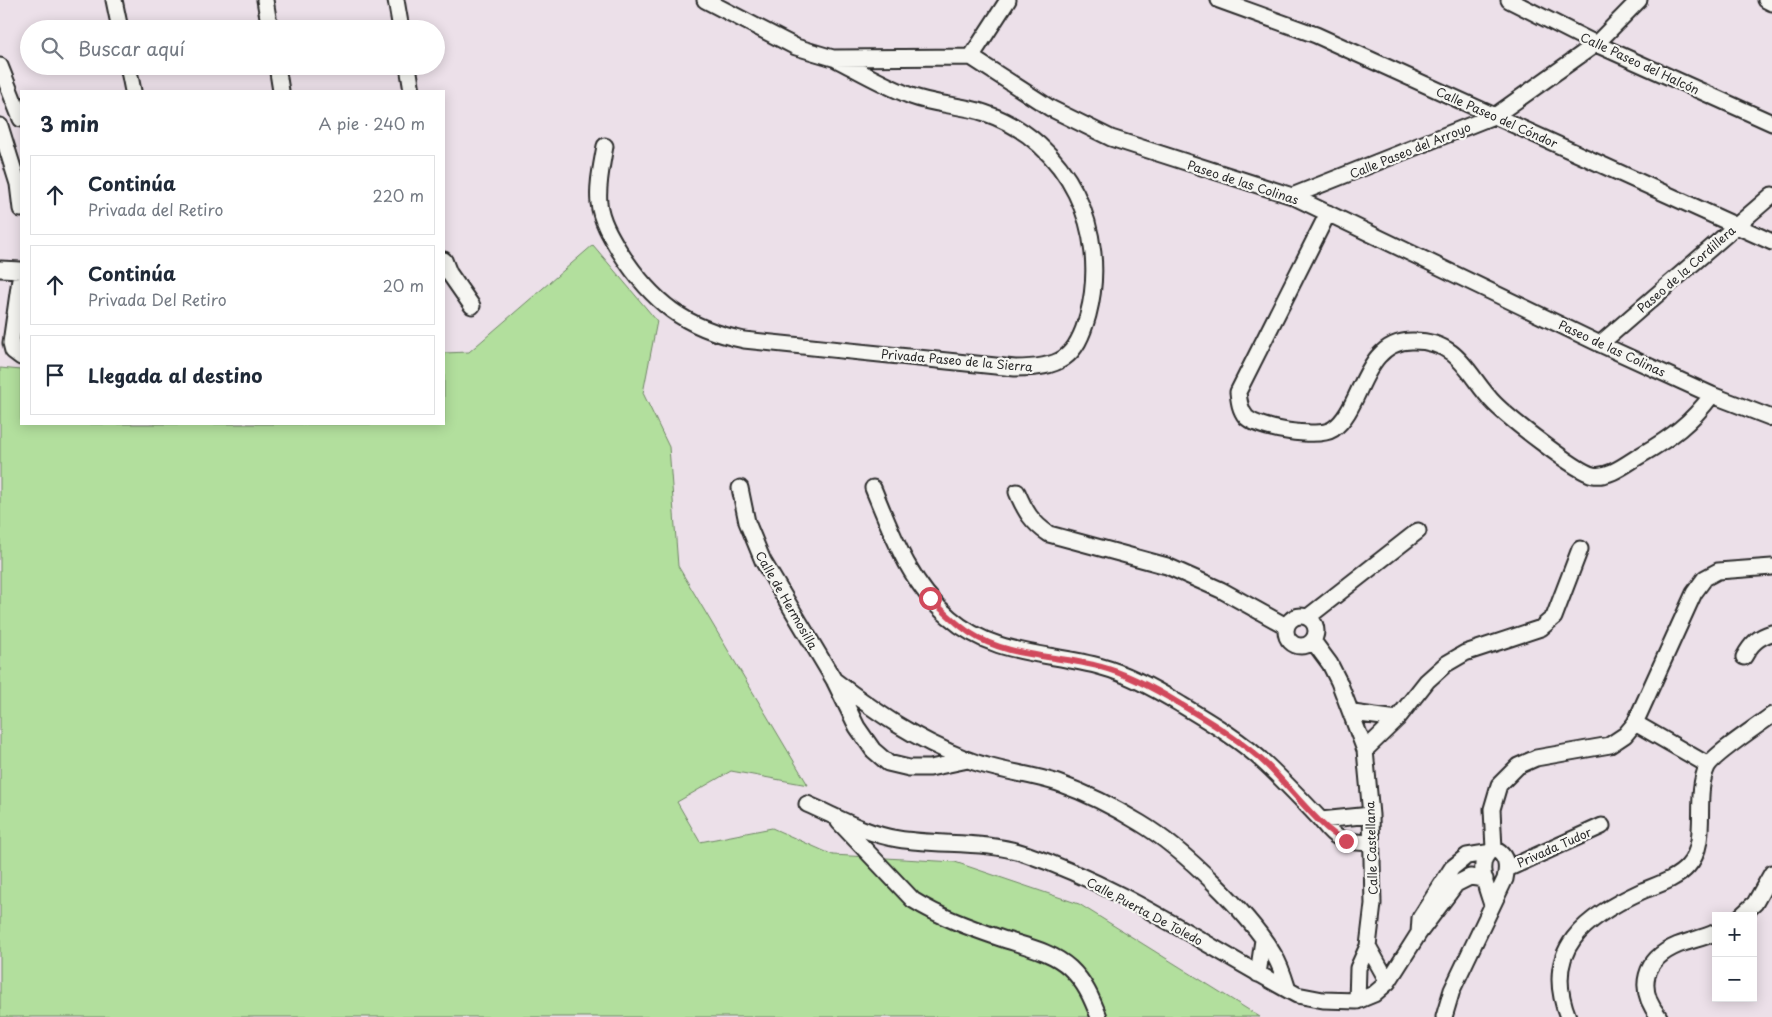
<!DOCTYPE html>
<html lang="es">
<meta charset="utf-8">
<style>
body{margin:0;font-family:"Playpen Sans",sans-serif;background:#f6f6f7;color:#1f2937}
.controls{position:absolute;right:15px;bottom:15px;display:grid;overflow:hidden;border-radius:0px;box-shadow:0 2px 12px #0003}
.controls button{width:45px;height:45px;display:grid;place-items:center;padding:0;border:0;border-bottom:1px solid #e0e1e3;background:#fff;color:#1f2937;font:25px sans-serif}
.stop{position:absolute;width:15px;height:15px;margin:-11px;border:4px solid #d1495b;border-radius:50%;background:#fff}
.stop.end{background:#d1495b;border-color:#fff;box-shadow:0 1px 5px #0008}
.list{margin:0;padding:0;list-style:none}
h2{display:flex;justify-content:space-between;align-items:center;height:65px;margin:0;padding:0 20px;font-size:21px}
h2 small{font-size:16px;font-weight:400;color:#747a83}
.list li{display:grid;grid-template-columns:32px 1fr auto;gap:15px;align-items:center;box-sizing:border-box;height:80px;margin:0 10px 10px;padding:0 10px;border:1px solid #e0e1e3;border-radius:0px}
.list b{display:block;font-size:19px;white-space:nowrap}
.list p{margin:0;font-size:16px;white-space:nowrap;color:#747a83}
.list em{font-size:16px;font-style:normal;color:#747a83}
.icon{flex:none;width:28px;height:28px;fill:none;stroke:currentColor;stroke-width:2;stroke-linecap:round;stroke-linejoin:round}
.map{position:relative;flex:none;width:1772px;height:1017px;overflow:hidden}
.search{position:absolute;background:#fff;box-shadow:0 2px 12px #0003;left:20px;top:20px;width:425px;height:55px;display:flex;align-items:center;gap:12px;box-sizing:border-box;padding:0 18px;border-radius:28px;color:#747a83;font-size:19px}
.panel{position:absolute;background:#fff;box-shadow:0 2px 12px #0003;left:20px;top:90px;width:425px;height:335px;border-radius:0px}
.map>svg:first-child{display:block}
</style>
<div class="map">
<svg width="1772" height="1017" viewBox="0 0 1772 1017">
<rect width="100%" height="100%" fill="#ece0e9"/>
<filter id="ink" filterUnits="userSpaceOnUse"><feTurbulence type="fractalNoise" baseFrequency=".02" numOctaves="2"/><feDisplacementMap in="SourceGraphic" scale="10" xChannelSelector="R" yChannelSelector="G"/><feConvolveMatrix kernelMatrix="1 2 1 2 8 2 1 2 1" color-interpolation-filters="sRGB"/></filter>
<g filter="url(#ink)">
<path fill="#b2df9d" stroke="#6e8564" d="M593,245L657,321L643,393L669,447L678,566L808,785L731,771L677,802L700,842L772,828L833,855L955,862L1079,904L1260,1017H0V368L21,370V424H444V353L469,352Z"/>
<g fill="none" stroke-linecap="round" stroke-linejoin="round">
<defs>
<path id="minor" d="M114,0L120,29
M265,0L270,29
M396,0L401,29
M705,0L796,47L833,58L971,57L1050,108L1111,138L1292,196L1600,344L1712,395L1772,418
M1219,0L1316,35L1772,242
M1509,0L1596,44L1772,123
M1766,0L1772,3
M971,57L1008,0
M0,66L21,119
M128,66L133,91
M277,66L281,91
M408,66L412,91
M0,126L18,184L21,209
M605,146C602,164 597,185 599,203C601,221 611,237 620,252C652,302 685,328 744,340L1015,368C1060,368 1076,359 1088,315C1110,232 1068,141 985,113C961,105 935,105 911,96C885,86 861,72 836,59
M1292,196L1496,115L1596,44L1639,0
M1328,213L1238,392C1239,401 1240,410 1246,417C1258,429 1318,439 1333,429C1363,409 1362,341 1412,341C1460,340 1468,377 1495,404C1509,418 1577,472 1593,475C1610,478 1627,463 1641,455C1672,437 1690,424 1712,395
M444,260L449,273L472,306
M0,269L21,270
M21,272L11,343L13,351L21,357
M1600,344L1772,195
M740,488L747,522L763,561L834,680L857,727L873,750L888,763L909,768H930L968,760
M873,488C892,534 910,584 949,617C993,656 1048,652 1102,667C1128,674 1157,690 1180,704C1210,722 1242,741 1267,765C1285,782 1303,801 1320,819C1326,826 1330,833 1339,838C1349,843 1361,842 1372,843
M1017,492C1025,511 1032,523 1049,534L1167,566L1221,590L1286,626
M1286 631a15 15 0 1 1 30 0a15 15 0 1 1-30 0Z
M1308,617L1418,531
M1313,641L1330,664L1339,682L1365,750L1371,815L1373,904L1368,946L1358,968L1357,1001
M1744,657C1751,644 1758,637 1772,633
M834,680C879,714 913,738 966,759C995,771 1028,773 1058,783C1086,793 1114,807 1140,823C1182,848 1249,913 1274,955C1281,966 1284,977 1288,990
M1353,713L1397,719
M1635,723L1708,765
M1365,750L1397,719L1427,681L1446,664L1465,653L1541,628L1554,617L1580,549
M807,804C837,817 866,834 898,839C941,846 984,840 1026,854C1123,887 1207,947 1297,995L1323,1000L1357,1001L1374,994L1388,982L1419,933L1456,884L1470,877L1485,879
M1321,820L1371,815
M839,822L913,900C940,917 971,928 1000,938C1024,946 1052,951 1070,968C1085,982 1092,999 1099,1017
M1494,849L1492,809L1499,785L1518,766L1536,758L1610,745L1625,735L1635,723L1694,593L1705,578L1718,571L1772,567
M1507,869L1602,826
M1741,916L1755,903L1772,873
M1419,933L1420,918L1452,868L1467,856L1486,853
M1368,946L1388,982
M1258,974L1263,940
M1444,1017L1452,990L1505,879C1508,866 1507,855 1494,849C1473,859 1487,888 1492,905
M1568,1017C1541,949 1586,917 1642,891C1657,885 1677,879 1688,866C1710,842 1693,797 1707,767C1713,755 1759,725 1772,715
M1659,1017C1636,988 1644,959 1678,945C1691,940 1704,938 1716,932"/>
</defs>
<use href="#minor" stroke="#2b2b2b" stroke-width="19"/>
<use href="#minor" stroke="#f6f6f2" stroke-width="15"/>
</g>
</g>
<g fill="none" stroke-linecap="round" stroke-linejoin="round" filter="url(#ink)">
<path stroke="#d1495b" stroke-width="6" d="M930,598C942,610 955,623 970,633C1008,658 1058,655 1101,667C1128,674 1157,690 1180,704C1210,722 1242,741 1267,765C1288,785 1322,831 1346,841"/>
</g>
<g text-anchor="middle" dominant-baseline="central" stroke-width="4.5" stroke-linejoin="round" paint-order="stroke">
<g font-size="12" fill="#2b2b2b" stroke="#f6f6f2">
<text transform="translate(1640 63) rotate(25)">Calle Paseo del Halcón</text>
<text transform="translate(1497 117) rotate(24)">Calle Paseo del Cóndor</text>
<text transform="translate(1410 150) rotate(-22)">Calle Paseo del Arroyo</text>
<text transform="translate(1243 182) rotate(18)">Paseo de las Colinas</text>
<text transform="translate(1686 269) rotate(-41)">Paseo de la Cordillera</text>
<text transform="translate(1612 348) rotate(25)">Paseo de las Colinas</text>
<text transform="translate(957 360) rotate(5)">Privada Paseo de la Sierra</text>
<text transform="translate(787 600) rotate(60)">Calle de Hermosilla</text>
<text transform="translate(1554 847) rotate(-24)">Privada Tudor</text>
<text transform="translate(1371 848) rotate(-92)">Calle Castellana</text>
<text transform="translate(1145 911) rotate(28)">Calle Puerta De Toledo</text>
</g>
</g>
</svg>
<div class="controls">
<button>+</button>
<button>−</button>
</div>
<div class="stop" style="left:930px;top:598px"></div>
<div class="stop end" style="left:1346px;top:841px"></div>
<div class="search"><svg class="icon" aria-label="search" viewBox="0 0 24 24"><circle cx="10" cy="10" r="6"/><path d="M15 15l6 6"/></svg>Buscar aquí</div>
<section class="panel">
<h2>3 min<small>A pie · 240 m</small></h2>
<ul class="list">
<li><svg class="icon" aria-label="ahead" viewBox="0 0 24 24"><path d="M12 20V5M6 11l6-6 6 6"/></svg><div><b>Continúa</b><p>Privada del Retiro</p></div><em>220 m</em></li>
<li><svg class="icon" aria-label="ahead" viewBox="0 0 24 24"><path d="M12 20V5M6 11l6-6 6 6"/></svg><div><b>Continúa</b><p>Privada Del Retiro</p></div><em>20 m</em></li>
<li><svg class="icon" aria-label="arrive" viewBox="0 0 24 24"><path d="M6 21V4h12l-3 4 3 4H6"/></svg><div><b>Llegada al destino</b></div></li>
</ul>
</section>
</div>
